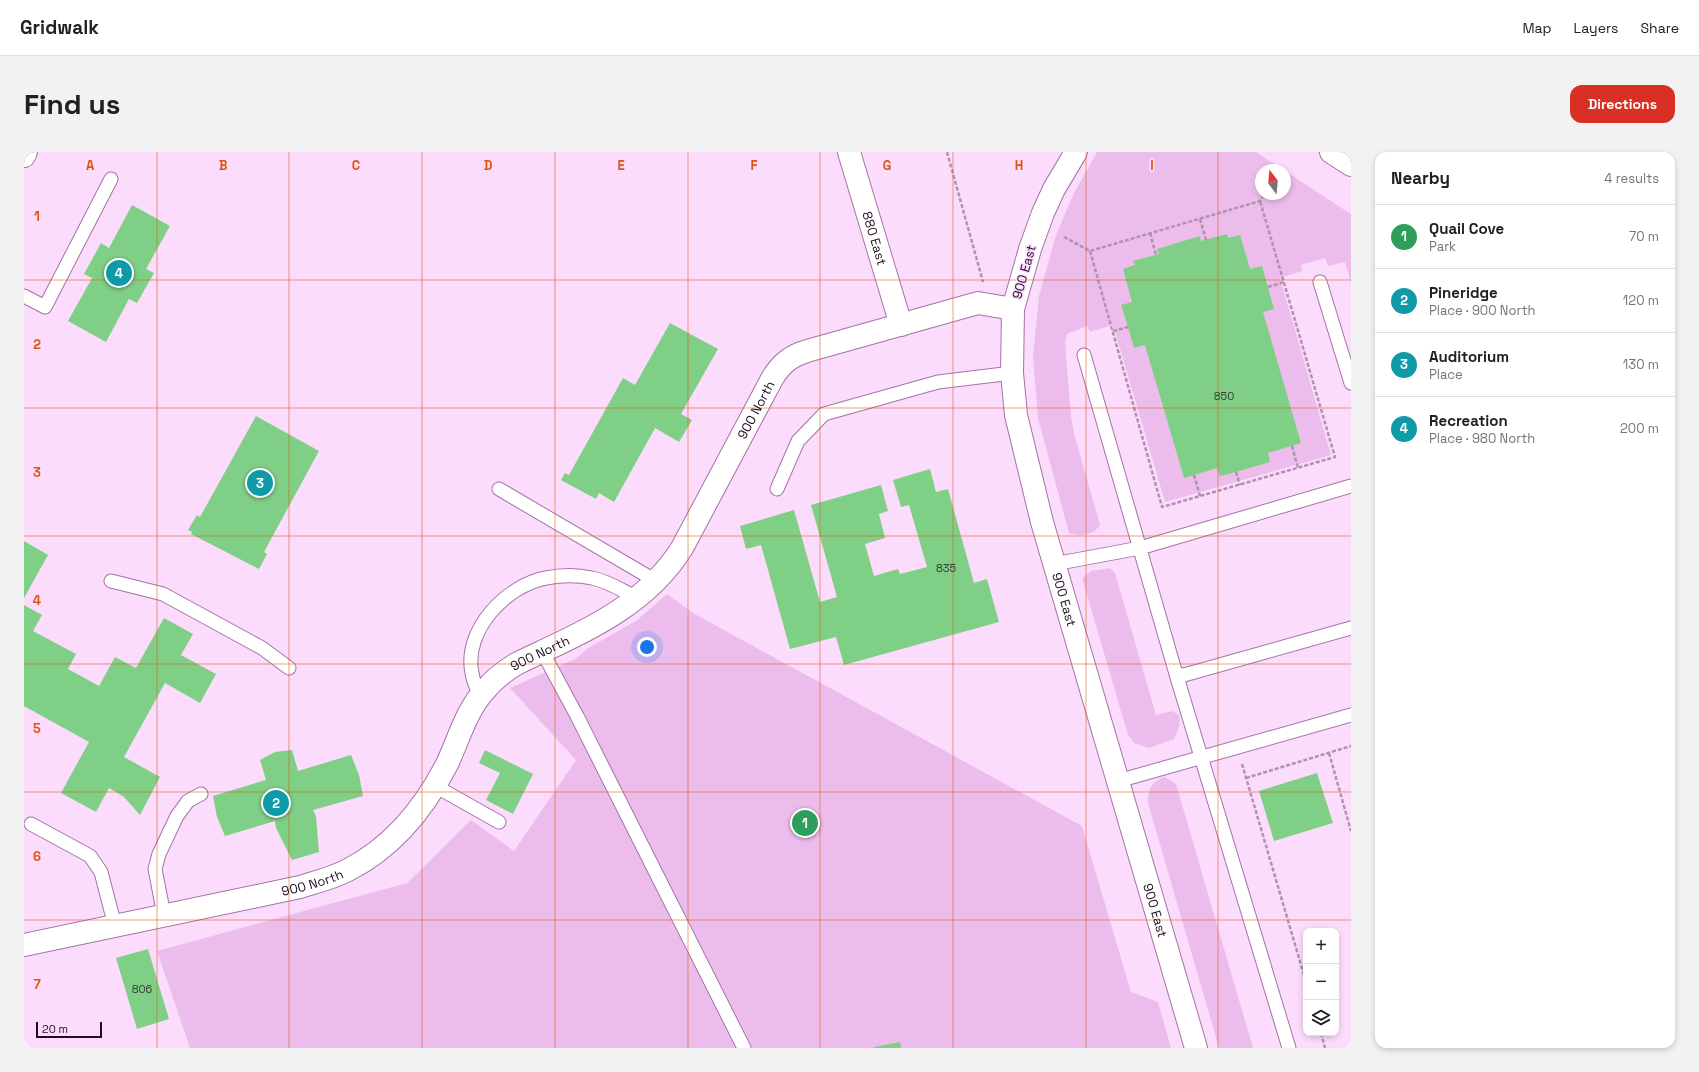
<!DOCTYPE html>
<meta charset="utf-8">
<style>
body{margin:0;font-family:"Space Grotesk",sans-serif;background:#f2f2f2;color:#202124}
.controls{position:absolute;right:12px;bottom:12px;display:grid;overflow:hidden;border-radius:8px;box-shadow:0 2px 6px #0003}
.controls button{width:36px;height:36px;display:grid;place-items:center;padding:0;border:0;border-bottom:1px solid #e0e0e0;background:#fff;color:#202124;font:20px sans-serif}
.compass{position:absolute;left:1231px;top:12px;width:36px;height:36px;border-radius:50%;background:#fff;box-shadow:0 2px 6px #0003;rotate:344deg}
.scale{position:absolute;left:12px;bottom:10px;width:66px;box-sizing:border-box;padding-left:4px;border:2px solid #1f0d20;border-top:0;font-size:11px;line-height:14px;white-space:nowrap;color:#1f0d20;-webkit-text-stroke:3px #fcdcfc;paint-order:stroke}
.you{position:absolute;left:623px;top:495px;width:14px;height:14px;margin:-10px;border:3px solid #fff;border-radius:50%;background:#1a73e8;box-shadow:0 0 0 6px #1a73e833}
.badge{display:grid;place-items:center;width:26px;height:26px;border-radius:50%;background:#d93025;color:#fff;font-size:13px;font-weight:700}
.pin{position:absolute;translate:-50% -50%;border:2px solid #fff;box-shadow:0 1px 4px #0006}
.list{margin:0;padding:0;list-style:none}
h2{display:flex;justify-content:space-between;align-items:center;height:52px;margin:0;padding:0 16px;font-size:17px}
h2 small{font-size:13px;font-weight:400;color:#757577}
.list li{display:grid;grid-template-columns:26px 1fr auto;gap:12px;align-items:center;box-sizing:border-box;height:64px;padding:0 16px;border-top:1px solid #e0e0e0}
.list b{display:block;font-size:15px;white-space:nowrap}
.list p{margin:0;font-size:13px;white-space:nowrap;color:#757577}
.list em{font-size:13px;font-style:normal;color:#757577}
.icon{flex:none;width:22px;height:22px;fill:none;stroke:currentColor;stroke-width:2;stroke-linecap:round;stroke-linejoin:round}
.map{position:relative;flex:none;width:1327px;height:896px;overflow:hidden;border-radius:12px}
header{display:flex;align-items:center;gap:24px;box-sizing:border-box;height:56px;padding:0 20px;background:#fff;border-bottom:1px solid #e0e0e0}
header strong{font-size:19px}
nav{display:flex;gap:22px;margin-inline-start:auto;font-size:14px}
.intro{display:flex;align-items:center;justify-content:space-between;box-sizing:border-box;height:96px;padding:0 24px}
h1{margin:0;font-size:28px}
.button{padding:10px 18px;border-radius:12px;background:#d93025;color:#fff;font-size:14px;font-weight:700}
main{display:flex;gap:24px;padding:0 24px}
aside{flex:1;background:#fff;border-radius:12px;box-shadow:0 2px 6px #0003}
.map>svg:first-child{display:block}
</style>
<header>
<strong>Gridwalk</strong>
<nav><a>Map</a><a>Layers</a><a>Share</a></nav>
</header>
<div class="intro"><h1>Find us</h1><a class="button">Directions</a></div>
<main>
<div class="map">
<svg width="1327" height="896" viewBox="0 0 1327 896">
<rect width="100%" height="100%" fill="#fcdcfc"/>
<path fill="#ecbdec" d="M1073,0H1232L1259,18H1237V42H1261V19L1327,62V131L1321,110L1304,114L1301,106L1277,113L1278,119L1256,126L1307,303L1141,350L1089,173L1066,180L1063,174L1043,182L1041,190L1047,265L1051,285L1076,373C1069,384 1056,385 1045,381L1014,266L1009,204L1015,144L1032,83L1049,43Z
M1086,416L1091,421L1132,563L1148,559L1155,563C1157,572 1154,579 1150,587L1125,596L1110,591L1104,583L1058,426L1067,419Z
M643,442L669,461L1058,674L1107,840L1134,850L1147,896H166L133,799L383,731L447,668L490,699L552,608L486,536L551,507L566,495L612,469Z
M1141,625L1152,632L1229,896H1195L1124,651C1124,638 1127,629 1141,625Z"/>
<path fill="#80cf86" d="M108,53L146,74L122,117L130,121L113,151L105,147L82,190L44,169L68,126L60,122L77,91L85,96Z
M1203,82L1204,86L1216,83L1226,117L1238,114L1250,157L1239,160L1277,291L1244,301L1246,310L1212,320L1196,324L1193,316L1160,326L1121,193L1110,196L1104,175L1097,153L1108,150L1099,117L1111,113L1109,109L1135,102L1133,97L1176,84L1177,89Z
M646,171L694,197L657,262L668,268L655,290L631,276L590,350L575,341L572,347L537,328L541,321L545,323L599,226L611,233Z
M232,264L295,299L240,400L243,402L235,417L167,382L168,380L164,378L173,363L176,365Z
M906,317L912,340L924,337L950,431L963,427L975,470L820,513L812,485L766,497L737,393L722,397L716,374L770,358L796,450L813,445L787,353L857,333L864,359L855,362L861,386L841,392L850,424L874,417L876,422L903,415L885,353L877,355L869,328Z
M0,389L24,403L0,446Z
M0,453L18,463L9,479L52,502L44,517L75,534L91,505L112,516L140,466L169,482L157,503L192,522L176,551L141,531L100,605L136,625L116,663L100,645L85,636L72,660L37,641L65,590L0,554Z
M268,598L274,619L327,603L335,623L339,644L289,658L292,664L295,700L268,708L252,676L251,669L201,684L193,665L189,644L242,628L236,608L251,600Z
M461,598L509,622L489,662L462,648L476,621L455,611Z
M1293,621L1309,671L1250,689L1235,639Z
M124,797L145,867L113,877L92,806Z
M876,890L877,896H850V895Z"/>
<g fill="none" stroke-linecap="round" stroke-linejoin="round">
<defs>
<path id="service" d="M1296,130L1327,231
M0,144L21,155L87,27
M1060,203L1152,522L1160,523L1327,476
M475,337L632,429
M753,337L774,289L800,262L914,230L988,221
M1030,412L1116,396L1327,334
M87,429L139,442L238,496L265,516
M518,499L553,564L720,896
M1152,522L1265,896
M456,544C453,537 449,529 448,521C439,478 483,433 522,426C537,423 554,423 568,426C584,429 599,439 613,446
M1094,629L1327,563
M411,634L475,670
M7,672L66,704L77,720L91,774
M140,763L131,717L135,702L153,664L164,649L177,642"/>
<g id="minor">
<path id="s1" d="M825,0L877,173"/>
<path d="M0,4L2,0"/>
<path id="s2" d="M0,793L276,735C292,730 309,726 324,718C369,695 400,657 423,612C435,587 442,558 462,537C470,527 481,519 492,512C554,482 620,457 658,396L749,225C758,211 767,204 783,199L954,151L989,157"/>
</g>
<g id="tertiary">
<path id="s3" d="M1052,0L1030,37L1019,61L1006,97L989,157L988,221L992,263L1018,370L1172,896"/>
</g>
<path id="primary" d="M1307,0L1327,13"/>
</defs>
<use href="#service" stroke="#a374a4" stroke-width="15"/>
<use href="#minor" stroke="#a374a4" stroke-width="24"/>
<use href="#tertiary" stroke="#a374a4" stroke-width="24"/>
<use href="#primary" stroke="#a374a4" stroke-width="24"/>
<path stroke="#ae93af" stroke-width="2.5" stroke-dasharray="4 2" stroke-linecap="butt" d="M923,0L959,130
M1176,67L1182,88
M1126,81L1132,103
M1040,85L1066,99L1236,49L1240,42
M1066,99L1138,355L1311,305L1236,49
M1244,135L1260,130
M1089,179L1104,175
M1268,294L1274,316
M1212,320L1216,333
M1170,323L1176,344
M1305,601L1327,679
M1218,612L1282,830
M1222,626L1327,594
M1297,881L1301,896"/>
<use href="#service" stroke="#fff" stroke-width="13"/>
<use href="#minor" stroke="#fff" stroke-width="22"/>
<use href="#tertiary" stroke="#fff" stroke-width="22"/>
<use href="#primary" stroke="#fff" stroke-width="22"/>
</g>
<path fill="none" stroke="#de550d" stroke-width="1" stroke-opacity="0.55" d="M133,0V896M265,0V896M398,0V896M531,0V896M664,0V896M796,0V896M929,0V896M1062,0V896M1194,0V896M0,128H1327M0,256H1327M0,384H1327M0,512H1327M0,640H1327M0,768H1327"/>
<g text-anchor="middle" dominant-baseline="central" stroke-width="3" stroke-linejoin="round" paint-order="stroke">
<g font-size="11" fill="#373e3a">
<text x="1200" y="244">850</text>
<text x="922" y="416">835</text>
<text x="118" y="837">806</text>
</g>
<g font-size="13" fill="#1f0d20" stroke="#fcdcfc">
<text stroke="none"><textPath href="#s1" startOffset="90">880 East</textPath></text>
<text transform="translate(1000 120) rotate(-74)">900 East</text>
<text stroke="none"><textPath href="#s2" startOffset="967">900 North</textPath></text>
<text stroke="none"><textPath href="#s3" startOffset="467">900 East</textPath></text>
<text stroke="none"><textPath href="#s2" startOffset="631">900 North</textPath></text>
<text stroke="none"><textPath href="#s2" startOffset="295">900 North</textPath></text>
<text stroke="none"><textPath href="#s3" startOffset="791">900 East</textPath></text>
</g>
</g>
<g font-size="13" text-anchor="middle" font-weight="bold" fill="#de550d" stroke="#fcdcfc" stroke-width="3" stroke-linejoin="round" paint-order="stroke">
<text x="66" y="18">A</text>
<text x="199" y="18">B</text>
<text x="332" y="18">C</text>
<text x="464" y="18">D</text>
<text x="597" y="18">E</text>
<text x="730" y="18">F</text>
<text x="863" y="18">G</text>
<text x="995" y="18">H</text>
<text x="1128" y="18">I</text>
<text x="13" y="69">1</text>
<text x="13" y="197">2</text>
<text x="13" y="325">3</text>
<text x="13" y="453">4</text>
<text x="13" y="581">5</text>
<text x="13" y="709">6</text>
<text x="13" y="837">7</text>
</g>
</svg>
<div class="controls">
<button>+</button>
<button>−</button>
<button><svg class="icon" aria-label="layers" viewBox="0 0 24 24"><path d="M12 4l9 5-9 5-9-5zM3 14l9 5 9-5"/></svg></button>
</div>
<svg class="compass" viewBox="-18 -18 36 36"><path d="M0-13l5 13h-10z" fill="#e53935"/><path d="M0 13l5-13h-10z" fill="#757577"/></svg>
<div class="scale">20 m</div>
<div class="you"></div>
<div class="pin badge" style="left:781px;top:671px;background:#2e9e5b">1</div>
<div class="pin badge" style="left:252px;top:651px;background:#0f9aa8">2</div>
<div class="pin badge" style="left:236px;top:331px;background:#0f9aa8">3</div>
<div class="pin badge" style="left:95px;top:121px;background:#0f9aa8">4</div>
</div>
<aside>
<h2>Nearby<small>4 results</small></h2>
<ul class="list">
<li><span class="badge" style="background:#2e9e5b">1</span><div><b>Quail Cove</b><p>Park</p></div><em>70 m</em></li>
<li><span class="badge" style="background:#0f9aa8">2</span><div><b>Pineridge</b><p>Place · 900 North</p></div><em>120 m</em></li>
<li><span class="badge" style="background:#0f9aa8">3</span><div><b>Auditorium</b><p>Place</p></div><em>130 m</em></li>
<li><span class="badge" style="background:#0f9aa8">4</span><div><b>Recreation</b><p>Place · 980 North</p></div><em>200 m</em></li>
</ul>
</aside>
</main>
